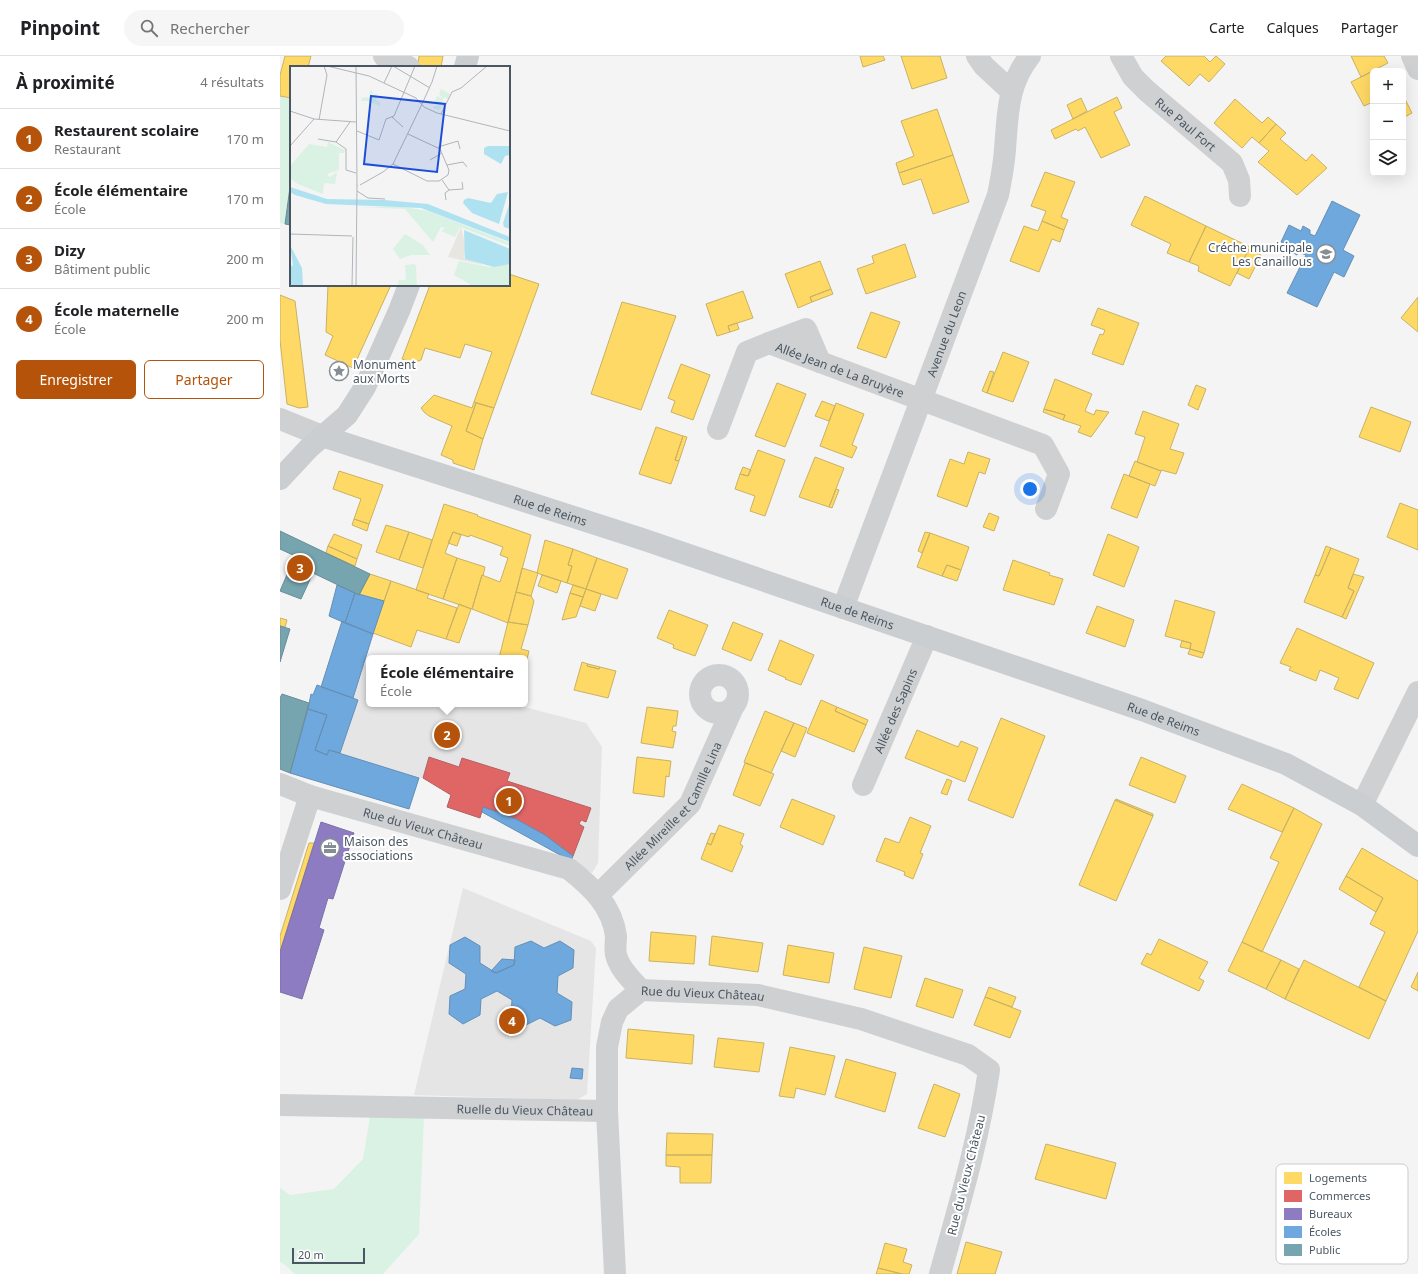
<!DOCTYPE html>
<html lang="fr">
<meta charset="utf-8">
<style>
body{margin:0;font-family:"Noto Sans",sans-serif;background:#f6f6f6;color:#202124}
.controls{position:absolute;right:12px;top:12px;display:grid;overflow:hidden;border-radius:6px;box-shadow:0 4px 16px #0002}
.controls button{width:36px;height:36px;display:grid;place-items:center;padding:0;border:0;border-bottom:1px solid #e0e0e0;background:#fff;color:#202124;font:20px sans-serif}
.scale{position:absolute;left:12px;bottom:10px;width:73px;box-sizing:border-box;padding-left:4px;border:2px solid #4a5661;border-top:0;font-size:11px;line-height:14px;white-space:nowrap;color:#4a5661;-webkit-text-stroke:3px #fff;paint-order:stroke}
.you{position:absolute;left:750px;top:433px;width:14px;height:14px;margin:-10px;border:3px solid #fff;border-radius:50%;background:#1a73e8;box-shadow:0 0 0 6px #1a73e833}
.badge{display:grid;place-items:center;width:26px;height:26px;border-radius:50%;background:#b45309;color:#fff;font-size:13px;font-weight:700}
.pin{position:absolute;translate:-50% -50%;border:2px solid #fff;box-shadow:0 1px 4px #0006}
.popup{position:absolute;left:86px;top:599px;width:162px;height:52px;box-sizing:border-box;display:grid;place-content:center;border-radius:6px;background:#fff;filter:drop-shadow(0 1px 3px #0005);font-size:13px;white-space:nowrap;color:#757577}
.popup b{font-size:15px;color:#202124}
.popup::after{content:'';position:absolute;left:50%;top:100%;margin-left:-8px;border:8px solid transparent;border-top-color:#fff}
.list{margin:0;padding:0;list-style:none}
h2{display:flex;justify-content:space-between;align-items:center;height:52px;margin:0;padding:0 16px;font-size:17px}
h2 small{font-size:13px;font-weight:400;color:#757577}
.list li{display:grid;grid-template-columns:26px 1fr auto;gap:12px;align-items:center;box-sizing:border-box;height:60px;padding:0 16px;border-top:1px solid #e0e0e0}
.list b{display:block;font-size:15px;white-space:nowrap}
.list p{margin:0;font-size:13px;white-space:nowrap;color:#757577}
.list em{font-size:13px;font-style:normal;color:#757577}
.actions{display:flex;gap:8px;padding:12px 16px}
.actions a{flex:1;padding:9px 0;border:1px solid #b45309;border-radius:6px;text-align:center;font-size:14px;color:#b45309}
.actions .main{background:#b45309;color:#fff}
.icon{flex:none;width:22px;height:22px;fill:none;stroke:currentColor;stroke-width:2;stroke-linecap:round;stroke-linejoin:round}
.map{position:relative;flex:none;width:1138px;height:1218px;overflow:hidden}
header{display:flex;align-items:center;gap:24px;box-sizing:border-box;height:56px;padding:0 20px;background:#fff;border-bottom:1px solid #e0e0e0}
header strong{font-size:19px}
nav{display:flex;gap:22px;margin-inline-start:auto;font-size:14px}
.search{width:280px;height:36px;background:#f6f6f6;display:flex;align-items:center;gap:10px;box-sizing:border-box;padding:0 14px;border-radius:22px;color:#757577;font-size:15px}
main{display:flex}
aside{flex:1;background:#fff}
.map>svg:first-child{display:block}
</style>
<header>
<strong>Pinpoint</strong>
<div class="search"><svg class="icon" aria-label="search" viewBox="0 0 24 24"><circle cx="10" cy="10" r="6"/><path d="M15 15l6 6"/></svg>Rechercher</div>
<nav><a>Carte</a><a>Calques</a><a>Partager</a></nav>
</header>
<main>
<aside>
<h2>À proximité<small>4 résultats</small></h2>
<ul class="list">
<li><span class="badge">1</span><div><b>Restaurent scolaire</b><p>Restaurant</p></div><em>170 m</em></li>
<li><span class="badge">2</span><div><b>École élémentaire</b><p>École</p></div><em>170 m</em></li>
<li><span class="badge">3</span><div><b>Dizy</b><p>Bâtiment public</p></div><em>200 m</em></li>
<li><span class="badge">4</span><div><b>École maternelle</b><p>École</p></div><em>200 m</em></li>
</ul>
<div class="actions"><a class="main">Enregistrer</a><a>Partager</a></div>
</aside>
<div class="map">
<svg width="1138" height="1218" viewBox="0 0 1138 1218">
<rect width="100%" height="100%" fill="#f4f4f4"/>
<path fill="#e6e5e6" d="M83,608L89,610V648H233L306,667L322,691L318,807L312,817L202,756L200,762L167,751L171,739L143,722H139L129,753L10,717L31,638H33L37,629L41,631Z
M183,832L311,885L316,892L307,1038L297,1044L134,1039Z"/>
<path fill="#d9f2e3" d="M0,40L11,42V124L5,168L0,167Z
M90,1061H144L139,1178L103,1218H15L5,1209L0,1206V1132L10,1139L54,1133L83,1103Z"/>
<path fill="#ffd966" stroke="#c9b264" d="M5,0H31L28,11H11V42L0,40V19Z
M139,0H163L161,11H144L138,8Z
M580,0H603L605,4L583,11Z
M621,0H660L667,22L632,33Z
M886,0H924L930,6L936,0L945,8L929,26L920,18L909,30L881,5Z
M1071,0H1104L1108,7L1081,21Z
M1097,13L1099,15H1093V46L1084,50L1071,26Z
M1123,39L1132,57L1123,62Z
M837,41L842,52L834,56L850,89L821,102L805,71L798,75L796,73L775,83L771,74Z
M801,42L807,55L793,63L787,49Z
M955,43L982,67L988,61L996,68L979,87L972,81L962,92L934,67Z
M657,53L673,99L619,117L616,107L634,100L621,65Z
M996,68L1006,77L1000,83L1026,105L1032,98L1047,112L1017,139L978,106L989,95L979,87Z
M673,99L689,146L653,158L641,123L623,129L619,117Z
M765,116L795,126L781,161L788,164L784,174L762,165L766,155L751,150Z
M865,140L926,170L909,206L887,197L891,188L851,169Z
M762,165L784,174L780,186L772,183L759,216L730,205L744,170L758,175Z
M926,170L970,191L950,230L918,215L919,210L909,206Z
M625,188L636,221L586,238L577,213L594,207L592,200Z
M969,193L981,199L969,223L957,217Z
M540,205L551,233L530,241L532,246L518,252L505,218Z
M229,218L259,228L214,352L194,346L212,296L185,288L180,302L145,292L141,304L133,307L122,303L150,229H229Z
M48,229H111L73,312L45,299L53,280L46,276Z
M551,233L553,238L532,246L530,241Z
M463,235L473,262L448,270L450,276L437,280L426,248Z
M0,239L15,245L28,351L19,352L7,348L0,284Z
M1138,241V276L1121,262Z
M342,246L396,260L361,354L311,338Z
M818,252L859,267L843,309L812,298L820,278L823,279L825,274L811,269Z
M591,256L620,266L606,302L577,292Z
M457,267L459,273L450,276L448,270Z
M723,296L749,306L733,346L707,337Z
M401,308L430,319L413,364L391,356L395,345L388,342Z
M710,315L714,316L707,337L702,335Z
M775,323L812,338L805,355L814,359L816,354L829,356L811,381L798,376L801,370L783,364L785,359L764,353Z
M497,327L526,338L505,391L475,380Z
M916,329L926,333L918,354L908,349Z
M154,339L192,352L194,346L196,347L186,375L203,383L194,414L173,407V404L161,399L172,370L149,360L144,356L141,352Z
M542,345L555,350L549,365L535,360Z
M196,347L214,352L203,383L186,375Z
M556,347L584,358L572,389L577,391L572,402L540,390Z
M1091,351L1131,366L1120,396L1079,381Z
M764,353L785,359L783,364L763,356Z
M863,355L899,368L890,393L904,397L896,418L881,414V415L857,406L865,381L855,378Z
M376,371L403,380L395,404L399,405L391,428L359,418Z
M403,380L407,381L399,405L395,404Z
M478,394L505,404L485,460L470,455L475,440L455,433L460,418L468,420Z
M688,396L710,403L705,418L699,416L687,451L657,440L670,403L684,408Z
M535,401L564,412L549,451L519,441Z
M855,405L881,415L875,430L849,420Z
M463,411L471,414L468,420L460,418Z
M59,415L103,429L89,468L74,463L81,443L53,433Z
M844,418L870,428L857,462L831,452Z
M556,433L559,434L552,452L549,451Z
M1120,447L1138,454V494L1107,481Z
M164,448L198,459L197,460L251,479L228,567L192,553L202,519L220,526L228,502L220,499L223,491L190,479L189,481L173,476L165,497L177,502L163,543L136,534Z
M709,457L719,461L714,475L703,471Z
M74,463L89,468L87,475L72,469Z
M106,469L129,476L119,504L96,496Z
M129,476L152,484L143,512L119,504Z
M173,476L181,479L177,490L168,487Z
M645,476L650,477L642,497L638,495Z
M650,477L689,491L681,514L667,509L662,520L637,511Z
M54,478L82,489L77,503L48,490Z
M828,478L859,491L844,531L813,519Z
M265,484L293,493L288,509L292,510L287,527L257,517Z
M48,490L77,503L75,510L46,497Z
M1046,490L1051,492L1039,520L1035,519Z
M1051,492L1079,503L1068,532L1074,535L1062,561L1024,546L1035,519L1039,520Z
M293,493L317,502L306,533L287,527L292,510L288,509Z
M177,502L205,511L203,520L202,519L192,553L163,543Z
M317,502L348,513L337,543L306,533Z
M733,504L770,517L769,519L783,523L774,549L723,534Z
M667,509L681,514L677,525L662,520Z
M242,512L258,517L251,540L236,536Z
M90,518L111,525L104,545L79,539Z
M1073,518L1084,521L1066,563L1062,561L1074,535L1068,532Z
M262,519L281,525L277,537L258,530Z
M111,525L149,538L147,542L177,552L166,583L137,574L131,591L93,577Z
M293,529L306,533L303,541L290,537Z
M306,533L321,538L315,555L300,550Z
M236,536L251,540L254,545L248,569L228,566Z
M290,537L303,541L296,561L282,564Z
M895,544L935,556L924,597L910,593L911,587L885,580Z
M179,548L191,553L179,587L166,583Z
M817,550L854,564L845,591L806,577Z
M389,554L428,569L415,600L393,592L394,589L377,582Z
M0,562L7,564L5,571L0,570Z
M228,566L248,569L241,593L249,595L245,611V602H219Z
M453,566L483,578L471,605L442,593Z
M1017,572L1094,607L1078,643L1054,633L1059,622L1040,614L1036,625L1009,614L1011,611L1000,607Z
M500,584L534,599L521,629L505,623L506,622L488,614Z
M902,585L911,587L910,593L900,591Z
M910,593L924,597L922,602L908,598Z
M302,606L308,608L307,610L319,613L320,611L336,615L328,642L294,634Z
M308,608L320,611L319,613L307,610Z
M541,644L557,651L555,655L586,669L574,696L527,677Z
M367,651L398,655L396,670H393L392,675L396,676L393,692L361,687Z
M557,651L588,664L586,669L555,655Z
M485,655L514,667L491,717L464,706Z
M721,662L765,680L733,762L688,744Z
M514,667L527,672L515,701L501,695Z
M637,674L678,691L681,685L698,692L685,726L625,702Z
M357,701L391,705L389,721L386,720L384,741L353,737Z
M861,701L906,720L895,747L849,729Z
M465,707L494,718L480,750L453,739Z
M667,723L672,725L667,739L661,737Z
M962,728L1014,752L1002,776L948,753Z
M512,743L555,760L543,789L500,771Z
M836,743L873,758V760L835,744Z
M835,744L873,760L836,845L799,829Z
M1014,752L1042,768L982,896L962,886L999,806L990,802Z
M630,761L651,770L640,797L643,798L633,823L624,819L625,816L596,805L605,782L619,787Z
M439,769L464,778L460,788L463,790L452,816L421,803L427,787L431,789Z
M431,777L435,778L431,789L427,787Z
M29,787H34L0,896V880Z
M1082,792L1138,825V875L1106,945L1079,931L1105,876L1090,868L1103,842L1066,820Z
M1066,820L1103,842L1096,856L1059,833Z
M371,876L416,880L414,908L369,905Z
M432,880L483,887L478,916L429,909Z
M879,883L928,906L919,922L924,925L919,935L861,908L867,897L871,899Z
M962,886L1001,904L986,933L948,915Z
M508,889L554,897L549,927L503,919Z
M584,891L622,900L611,942L574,933Z
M1001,904L1019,913L1005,943L986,933Z
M1024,904L1106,945L1089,983L1005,943Z
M1138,916V935L1131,931Z
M645,922L683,934L673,962L636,950Z
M709,931L736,941L732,951L705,941Z
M705,941L741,955L730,982L694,969Z
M348,973L414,979L412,1008L346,1002Z
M438,982L484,987L479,1016L434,1011Z
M510,991L555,1000L545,1039L516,1032L514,1042L499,1040Z
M566,1003L616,1017L605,1056L555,1041Z
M654,1028L680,1038L665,1081L638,1072Z
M387,1077L433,1078L432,1099H386Z
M766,1088L836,1107L826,1143L755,1123Z
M386,1099H432L431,1127H400V1111L386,1110Z
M686,1186L722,1196L715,1218H677Z
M605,1187L627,1193L623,1206L632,1209L629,1218H622L598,1212Z
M598,1212L622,1218H596Z"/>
<path fill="#e06666" stroke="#b36164" d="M149,701L179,711L182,702L230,717L227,725L311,752L306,766L301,764L299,768L304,771L293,800L265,779L223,757L203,751L200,762L167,751L171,739L143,722Z"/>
<path fill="#8e7cc3" stroke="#7a71a6" d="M41,766L74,777L53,843L48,842L39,872L44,874L22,943L0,936V896Z"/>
<path fill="#6fa8dc" stroke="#648fb7" d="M1052,145L1080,159L1063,194L1074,200L1064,221L1054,216L1037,251L1007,237L1026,199L1018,196L1017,199L1010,195L1012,191L1001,186L1009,169L1021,175L1023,170L1030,174V178L1035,180Z
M57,529L75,537L65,567L49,560Z
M75,537L104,545L93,578L65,567Z
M62,565L93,578L73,642L41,631Z
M37,629L78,644L60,697L49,694L47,699L35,694L47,659L28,653L31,638L33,639Z
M28,653L47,659L35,694L47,699L49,694L139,722L129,753L10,717Z
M203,751L236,763L265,779L293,800L291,805L202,756Z
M185,881L200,890V907L216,917L234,909L235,891L251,885L264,892L280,885L294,894L293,912L278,920L277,937L292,946L291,964L275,970L260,962L244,970L231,961L232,944L217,935L201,943L200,959L183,968L169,958L170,940L185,933L186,918L169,907L170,889Z
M222,903L235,904L234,909L216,917L211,915Z
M292,1012L303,1013L302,1023L290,1022Z"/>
<path fill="#76a5af" stroke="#698d98" d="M11,124V169L5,168Z
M0,475L90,518L79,539L33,517L21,543L0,535L15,500L0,493Z
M0,570L10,573L0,606Z
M2,638L29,647L10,717L0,713V642Z"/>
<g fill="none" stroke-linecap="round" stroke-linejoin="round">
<g stroke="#ced0d2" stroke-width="22">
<path d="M104,0L129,11"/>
<path d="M697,0L704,10L731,35"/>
<path id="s1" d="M841,0L853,21L867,35L952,107L959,124L960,140"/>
<path d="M1132,0L1138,13"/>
<path d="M489,287L526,273L540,306"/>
<path d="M0,363L42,380"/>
<path id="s2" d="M438,373L467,296L489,287L763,389L779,418L766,453"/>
<path id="s3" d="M563,552L718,139C721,124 724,109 725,93C728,58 727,29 750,0"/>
<circle cx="439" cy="638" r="19"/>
<path id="s4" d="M0,728L30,740L289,813C312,831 332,850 336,880C336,887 334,895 337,902C341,914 352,925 361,934L478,939L581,963L688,999L709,1014C699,1083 679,1150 660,1218"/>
<path id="s5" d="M583,729L647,580"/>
<path d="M1082,749L1138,636"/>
<path d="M0,833L30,740"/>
<path id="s6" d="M318,839L410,748L453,651"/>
<path id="s7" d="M0,1049L327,1055"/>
<path d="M335,1218L327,1055V991L332,966L338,953L361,934"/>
</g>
<g stroke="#caced1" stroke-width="22">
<path d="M185,11L188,0"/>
<path id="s8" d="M42,380L362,483L862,654L1006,708L1082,749L1138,790"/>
<path d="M0,423L29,392L67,359L85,331L119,255L129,229"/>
</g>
</g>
<defs>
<symbol id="school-ring" viewBox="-11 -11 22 22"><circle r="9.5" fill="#fff" stroke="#868d94" stroke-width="1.5"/><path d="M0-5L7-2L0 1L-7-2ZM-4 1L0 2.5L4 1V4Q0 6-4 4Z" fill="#868d94"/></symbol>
<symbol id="sight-ring" viewBox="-11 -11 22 22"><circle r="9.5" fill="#fff" stroke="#868d94" stroke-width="1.5"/><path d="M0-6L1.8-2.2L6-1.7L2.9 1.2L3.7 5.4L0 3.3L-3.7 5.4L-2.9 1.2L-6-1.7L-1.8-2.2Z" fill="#868d94"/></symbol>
<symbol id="office-ring" viewBox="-11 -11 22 22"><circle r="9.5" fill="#fff" stroke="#868d94" stroke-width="1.5"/><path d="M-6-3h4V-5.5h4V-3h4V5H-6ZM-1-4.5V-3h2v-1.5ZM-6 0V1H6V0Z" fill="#868d94"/></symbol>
</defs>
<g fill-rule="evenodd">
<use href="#school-ring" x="1035" y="187" width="22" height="22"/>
<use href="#sight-ring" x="48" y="304" width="22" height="22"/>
<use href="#office-ring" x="39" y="781" width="22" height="22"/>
</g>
<g text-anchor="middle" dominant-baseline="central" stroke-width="4" stroke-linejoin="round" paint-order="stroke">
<g font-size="12" fill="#4a5661" stroke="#fff">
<text stroke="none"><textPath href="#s1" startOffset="95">Rue Paul Fort</textPath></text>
<text stroke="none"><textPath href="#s3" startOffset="293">Avenue du Leon</textPath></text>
<text stroke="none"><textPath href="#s2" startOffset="182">Allée Jean de La Bruyère</textPath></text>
<text stroke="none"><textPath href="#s8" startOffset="240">Rue de Reims</textPath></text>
<text stroke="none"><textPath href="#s8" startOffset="564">Rue de Reims</textPath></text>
<text stroke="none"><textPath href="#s5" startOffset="81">Allée des Sapins</textPath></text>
<text stroke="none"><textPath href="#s8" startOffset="888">Rue de Reims</textPath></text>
<text stroke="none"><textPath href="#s6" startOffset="118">Allée Mireille et Camille Lina</textPath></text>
<text stroke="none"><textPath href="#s4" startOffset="150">Rue du Vieux Château</textPath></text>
<text stroke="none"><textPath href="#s4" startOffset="510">Rue du Vieux Château</textPath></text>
<text stroke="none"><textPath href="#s7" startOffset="245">Ruelle du Vieux Château</textPath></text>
<text transform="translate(686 1119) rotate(-76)">Rue du Vieux Château</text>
</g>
<g font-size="12" fill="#4a5661" stroke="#fff" text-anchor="start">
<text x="1032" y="191" text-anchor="end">Créche municipale<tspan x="1032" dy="14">Les Canaillous</tspan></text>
<text x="73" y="308">Monument<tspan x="73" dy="14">aux Morts</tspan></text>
<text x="64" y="785">Maison des<tspan x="64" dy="14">associations</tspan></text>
</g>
</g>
<g transform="translate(10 10)">
<rect width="220" height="220" fill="#f4f4f4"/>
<path d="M81,23L83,27L78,33L87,27L86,34L90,36V40L79,35H71L72,32H68L79,31ZM151,23L160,28L158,33L154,31L150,43L148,44L143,42L144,40H150L144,37L147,30L153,32L149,28ZM38,76L55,84L54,87H49V104L37,108L40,111L47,106L45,118L34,117L33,128L8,118L0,112V100L19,78L37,81ZM70,141H114L138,145L220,177V180L170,161L165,171L151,165L155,162L151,161L143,176L115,143ZM115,168L133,179L140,189H121L110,193L103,183ZM169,195L199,201L220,198V220H183L164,209ZM124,198L126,200L127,220H108L109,214H116L115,199Z" fill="#d9f2e3"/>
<path d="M171,161L176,183L174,192L193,199L158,191Z" fill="#e7e6e1"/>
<path d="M198,80H220V89L215,90L211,98L194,88V82ZM0,121L37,133L94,134L138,138L220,171V176L131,142L36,138L5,129L0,126ZM218,126L209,158L182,147L173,137L174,134L178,132L201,137L207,128ZM220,136V163L214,161L213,157ZM174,164L220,183V198L204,201L175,193ZM0,179L12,202L13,220H0V199L3,200Z" fill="#aee2f0"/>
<path fill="none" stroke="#b0b5b9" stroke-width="1" d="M37,0L79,10L126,32L134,41L147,47L220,65M66,0L67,120M103,0L140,22M94,17L102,0M132,38L142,16L147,0M0,45L24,53L66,56M151,48L162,26L171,22L197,0M102,51L113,61M29,54L37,9L34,0M60,56L46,76L56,83V104L66,107M67,65L89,74L96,53L104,50L125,0M28,73L46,76M0,80L24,53M148,81L168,75L170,83M140,94L152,87M103,98L137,115H149L158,109L159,104L150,83L118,68M157,99L173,96L177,101M152,114L159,124M70,119L93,106L103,98L132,38M159,124L173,123L172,116M67,125L78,132L95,133M156,134L155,127L159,124M0,168L62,170M62,220L63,171M66,220L67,119"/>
<path fill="#1d4ed8" fill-opacity="0.15" stroke="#1d4ed8" stroke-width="2" d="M81,30L155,38L147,106L74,98Z"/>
<rect width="220" height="220" fill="none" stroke="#4a5661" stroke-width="2"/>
</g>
<rect x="996" y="1108" width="132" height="100" rx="6" fill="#fff" stroke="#c9ccd0" stroke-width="1"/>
<rect x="1004" y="1116" width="18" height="12" fill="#ffd966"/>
<rect x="1004" y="1134" width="18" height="12" fill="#e06666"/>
<rect x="1004" y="1152" width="18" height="12" fill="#8e7cc3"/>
<rect x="1004" y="1170" width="18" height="12" fill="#6fa8dc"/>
<rect x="1004" y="1188" width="18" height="12" fill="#76a5af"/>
<g font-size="11" fill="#4a5661">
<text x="1029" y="1126">Logements</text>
<text x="1029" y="1144">Commerces</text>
<text x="1029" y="1162">Bureaux</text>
<text x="1029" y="1180">Écoles</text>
<text x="1029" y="1198">Public</text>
</g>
</svg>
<div class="controls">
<button>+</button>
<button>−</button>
<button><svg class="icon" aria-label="layers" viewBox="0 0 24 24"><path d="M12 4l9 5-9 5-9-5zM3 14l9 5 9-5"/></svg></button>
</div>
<div class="scale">20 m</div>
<div class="you"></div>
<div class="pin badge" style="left:229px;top:745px">1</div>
<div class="pin badge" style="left:167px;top:679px">2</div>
<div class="popup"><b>École élémentaire</b>École</div>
<div class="pin badge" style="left:20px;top:512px">3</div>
<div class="pin badge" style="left:232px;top:965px">4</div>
</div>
</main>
